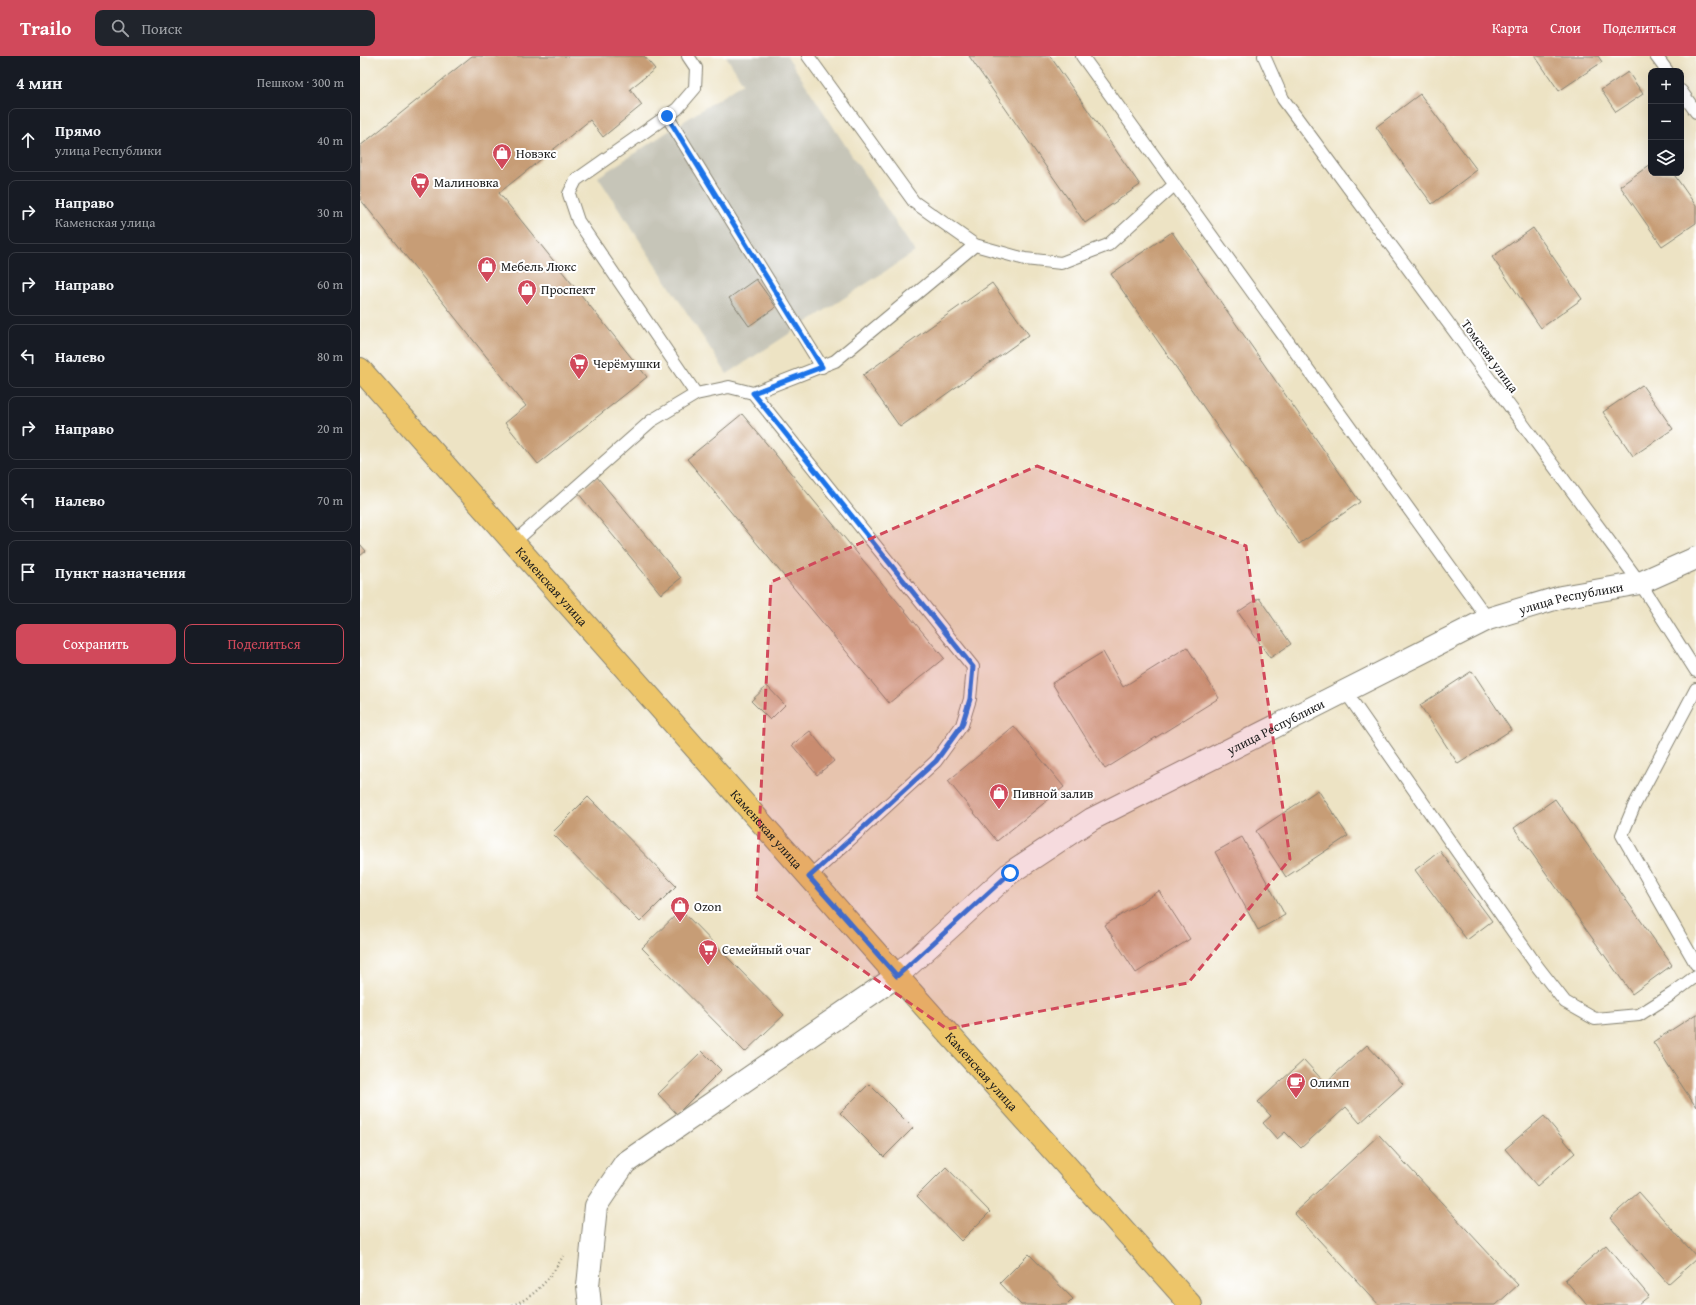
<!DOCTYPE html>
<html lang="ru">
<meta charset="utf-8">
<style>
body{margin:0;font-family:"Gentium Book Plus",serif;background:#20242c;color:#f1f3f6}
.controls{position:absolute;right:12px;top:12px;display:grid;overflow:hidden;border-radius:8px;box-shadow:0 4px 16px #0002}
.controls button{width:36px;height:36px;display:grid;place-items:center;padding:0;border:0;border-bottom:1px solid #363941;background:#171b24;color:#f1f3f6;font:20px sans-serif}
.stop{position:absolute;width:12px;height:12px;margin:-9px;border:3px solid #1a73e8;border-radius:50%;background:#fff}
.stop.end{background:#1a73e8;border-color:#fff;box-shadow:0 1px 4px #0008}
.list{margin:0;padding:0;list-style:none}
h2{display:flex;justify-content:space-between;align-items:center;height:52px;margin:0;padding:0 16px;font-size:17px}
h2 small{font-size:13px;font-weight:400;color:#9ea1a6}
.list li{display:grid;grid-template-columns:26px 1fr auto;gap:12px;align-items:center;box-sizing:border-box;height:64px;margin:0 8px 8px;padding:0 8px;border:1px solid #363941;border-radius:8px}
.list b{display:block;font-size:15px;white-space:nowrap}
.list p{margin:0;font-size:13px;white-space:nowrap;color:#9ea1a6}
.list em{font-size:13px;font-style:normal;color:#9ea1a6}
.actions{display:flex;gap:8px;padding:12px 16px}
.actions a{flex:1;padding:9px 0;border:1px solid #d1495b;border-radius:8px;text-align:center;font-size:14px;color:#d1495b}
.actions .main{background:#d1495b;color:#fff}
.icon{flex:none;width:22px;height:22px;fill:none;stroke:currentColor;stroke-width:2;stroke-linecap:round;stroke-linejoin:round}
.map{position:relative;flex:none;width:1336px;height:1249px;overflow:hidden}
header{display:flex;align-items:center;gap:24px;box-sizing:border-box;height:56px;padding:0 20px;background:#d1495b;color:#fff}
header strong{font-size:19px}
nav{display:flex;gap:22px;margin-inline-start:auto;font-size:14px}
.search{width:280px;height:36px;background:#20242c;display:flex;align-items:center;gap:10px;box-sizing:border-box;padding:0 14px;border-radius:8px;color:#9ea1a6;font-size:15px}
main{display:flex}
aside{flex:1;background:#171b24}
.map>svg:first-child{display:block}
</style>
<header>
<strong>Trailo</strong>
<div class="search"><svg class="icon" aria-label="search" viewBox="0 0 24 24"><circle cx="10" cy="10" r="6"/><path d="M15 15l6 6"/></svg>Поиск</div>
<nav><a>Карта</a><a>Слои</a><a>Поделиться</a></nav>
</header>
<main>
<aside>
<h2>4 мин<small>Пешком · 300 m</small></h2>
<ul class="list">
<li><svg class="icon" aria-label="ahead" viewBox="0 0 24 24"><path d="M12 20V5M6 11l6-6 6 6"/></svg><div><b>Прямо</b><p>улица Республики</p></div><em>40 m</em></li>
<li><svg class="icon" aria-label="right" viewBox="0 0 24 24"><path d="M7 20v-9h11M14 6l5 5-5 5"/></svg><div><b>Направо</b><p>Каменская улица</p></div><em>30 m</em></li>
<li><svg class="icon" aria-label="right" viewBox="0 0 24 24"><path d="M7 20v-9h11M14 6l5 5-5 5"/></svg><div><b>Направо</b></div><em>60 m</em></li>
<li><svg class="icon" aria-label="left" viewBox="0 0 24 24"><path d="M17 20v-9H6M10 6l-5 5 5 5"/></svg><div><b>Налево</b></div><em>80 m</em></li>
<li><svg class="icon" aria-label="right" viewBox="0 0 24 24"><path d="M7 20v-9h11M14 6l5 5-5 5"/></svg><div><b>Направо</b></div><em>20 m</em></li>
<li><svg class="icon" aria-label="left" viewBox="0 0 24 24"><path d="M17 20v-9H6M10 6l-5 5 5 5"/></svg><div><b>Налево</b></div><em>70 m</em></li>
<li><svg class="icon" aria-label="arrive" viewBox="0 0 24 24"><path d="M6 21V4h12l-3 4 3 4H6"/></svg><div><b>Пункт назначения</b></div></li>
</ul>
<div class="actions"><a class="main">Сохранить</a><a>Поделиться</a></div>
</aside>
<div class="map">
<svg width="1336" height="1249" viewBox="0 0 1336 1249">
<rect width="100%" height="100%" fill="#fff"/>
<filter id="ink" filterUnits="userSpaceOnUse"><feTurbulence type="fractalNoise" baseFrequency=".025" numOctaves="2"/><feDisplacementMap in="SourceGraphic" scale="8" xChannelSelector="R" yChannelSelector="G"/><feConvolveMatrix kernelMatrix="1 2 1 2 8 2 1 2 1" color-interpolation-filters="sRGB"/></filter>
<filter id="wash" filterUnits="userSpaceOnUse"><feTurbulence type="fractalNoise" baseFrequency=".012" numOctaves="4" result="noise"/><feDisplacementMap in="SourceGraphic" scale="16" xChannelSelector="R" yChannelSelector="G"/><feGaussianBlur stdDeviation="0.9" result="paint"/><feColorMatrix in="noise" values="0 0 0 0 0 0 0 0 0 0 0 0 0 0 0 0 0 1.4 0 .05"/><feComposite in="paint" operator="in"/></filter>
<g filter="url(#wash)">
<rect width="100%" height="100%" fill="#ede3c4"/>
<path fill="#c6c5b8" d="M366,0H427L555,196L367,318L238,121L383,27Z"/>
<g id="blocks">
<path fill="#c79d76" d="M112,0H284L295,13L270,33L282,49L243,81L230,64L139,137L287,321L178,408L145,367L166,350L0,143V90Z
M609,0H690L780,129L725,167Z
M1175,0H1238L1242,6L1199,35Z
M1268,16L1283,38L1256,56L1241,34Z
M1060,38L1117,114L1072,148L1016,71Z
M1291,108V117H1313L1336,150V167L1302,190L1260,130Z
M1173,172L1222,243L1181,272L1132,201Z
M812,176L1000,446L939,488L751,218Z
M396,223L416,251L389,270L369,242Z
M632,227L669,279L540,371L503,319Z
M1282,329L1313,373L1273,400L1243,356Z
M382,358L584,602L529,647L327,403Z
M237,421L321,522L301,538L218,437Z
M0,488L6,495L0,500Z
M899,542L931,588L910,602L878,556Z
M827,591L859,642L745,713L692,627L743,596L763,631Z
M1112,615L1151,674L1098,708L1060,649Z
M407,630L425,649L410,664L391,645Z
M654,670L704,731L637,785L588,725Z
M450,675L474,705L457,719L432,689Z
M958,734L988,780L926,821L896,775Z
M228,741L316,830L280,866L192,777Z
M1195,743L1312,909L1272,938L1154,772Z
M882,781L925,859L898,874L855,796Z
M1080,795L1132,865L1107,884L1055,814Z
M799,835L830,883L776,917L745,869Z
M321,854L424,959L385,996L282,892Z
M1336,958V1051L1293,986Z
M1007,989L1043,1028L1000,1067L986,1051L941,1092L925,1076L917,1083L903,1067L911,1060L898,1046L944,1004L965,1027Z
M342,995L361,1014L317,1058L298,1038Z
M509,1028L553,1072L524,1101L480,1057Z
M1184,1060L1215,1097L1177,1130L1145,1093Z
M1019,1079L1158,1229L1136,1249H1019L934,1157Z
M586,1111L630,1156L601,1185L557,1140Z
M1279,1136L1336,1200V1203L1308,1228L1250,1162Z
M1246,1189L1289,1240L1278,1249H1227L1205,1224Z
M669,1198L713,1243L707,1249H661L640,1227Z"/>
</g>
</g>
<g filter="url(#ink)">
<use href="#blocks" fill-opacity="0" stroke="#848070" stroke-width="1"/>
<g fill="none" stroke-linecap="round" stroke-linejoin="round">
<defs>
<path id="lane" d="M328,0L336,12L335,32L317,53L216,124L209,138L218,165L336,338
M448,0L554,146L615,189L665,203L701,207L748,189L814,129
M722,0L1128,563
M904,0L923,43L1280,527L1336,615
M1296,0L1307,15
M1321,35L1336,56
M307,60L462,311
M393,337L475,305L615,189
M153,487L291,365L336,338L369,331L393,337L613,611L610,643L602,669L576,705L449,821
M1336,633L1274,750L1262,779L1336,908
M985,635L1177,910L1205,946L1235,963L1279,959L1312,938L1336,920"/>
<g id="street">
<path id="s1" d="M230,1249L228,1230L236,1150L265,1107L537,920L650,817L732,763L1128,563L1201,541L1280,527L1336,502"/>
</g>
<g id="primary">
<path id="s2" d="M0,313L537,920L831,1249"/>
</g>
</defs>
<use href="#lane" stroke="#848070" stroke-width="14"/>
<use href="#street" stroke="#848070" stroke-width="24"/>
<use href="#primary" stroke="#848070" stroke-width="24"/>
<path stroke="#848070" stroke-width="2.5" stroke-dasharray="1 3" stroke-linecap="butt" d="M152,1249C175,1242 192,1220 203,1200"/>
<use href="#lane" stroke="#fff" stroke-width="12"/>
<use href="#street" stroke="#fff" stroke-width="22"/>
<use href="#primary" stroke="#edc569" stroke-width="22"/>
</g>
</g>
<g fill="none" stroke-linecap="round" stroke-linejoin="round" filter="url(#ink)">
<path stroke="#1a73e8" stroke-width="5" d="M307,60L462,311L393,337L613,611L610,643L602,669L576,705L449,821L537,920L650,817"/>
</g>
<path fill="#d1495b" fill-opacity="0.2" stroke="#d1495b" stroke-width="3" stroke-dasharray="8 5" stroke-linejoin="round" d="M677,410L886,490L930,803L828,927L587,973L396,840L411,526Z"/>
<defs>
<symbol id="shop-pin" viewBox="-11 -11 22 30"><path d="M0 17L-7.5 6A9.5 9.5 0 1 1 7.5 6Z" fill="#d1495b" stroke="#fff"/><path d="M-5-2.5h2.3a2.7 3.5 0 0 1 5.4 0H5L5.5 6h-11ZM-1.5-2.5h3a1.5 2.3 0 0 0-3 0Z" fill="#fff"/></symbol>
<symbol id="supermarket-pin" viewBox="-11 -11 22 30"><path d="M0 17L-7.5 6A9.5 9.5 0 1 1 7.5 6Z" fill="#d1495b" stroke="#fff"/><path d="M-6-5.5h2.5l.6 2H6L4.5 2H-2.5L-4.4-4H-6ZM-1.5 3.2a1.3 1.3 0 1 0 .1 0ZM3 3.2a1.3 1.3 0 1 0 .1 0Z" fill="#fff"/></symbol>
<symbol id="cafe-pin" viewBox="-11 -11 22 30"><path d="M0 17L-7.5 6A9.5 9.5 0 1 1 7.5 6Z" fill="#d1495b" stroke="#fff"/><path d="M-5.5-4.5H6V0H3Q3 3.5 0 3.5H-2.5Q-5.5 3.5-5.5 0ZM3-3.2v2h1.7v-2ZM-6 4.5H4V6H-6Z" fill="#fff"/></symbol>
</defs>
<g fill-rule="evenodd">
<use href="#shop-pin" x="131" y="86" width="22" height="30"/>
<use href="#supermarket-pin" x="49" y="115" width="22" height="30"/>
<use href="#shop-pin" x="116" y="199" width="22" height="30"/>
<use href="#shop-pin" x="156" y="222" width="22" height="30"/>
<use href="#supermarket-pin" x="208" y="296" width="22" height="30"/>
<use href="#shop-pin" x="628" y="726" width="22" height="30"/>
<use href="#shop-pin" x="309" y="839" width="22" height="30"/>
<use href="#supermarket-pin" x="337" y="882" width="22" height="30"/>
<use href="#cafe-pin" x="925" y="1015" width="22" height="30"/>
</g>
<g text-anchor="middle" dominant-baseline="central" stroke-width="4" stroke-linejoin="round" paint-order="stroke">
<g font-size="13" fill="#1c1c1c" stroke="#fff" text-anchor="start">
<text x="156" y="97">Новэкс</text>
<text x="74" y="126">Малиновка</text>
<text x="141" y="210">Мебель Люкс</text>
<text x="181" y="233">Проспект</text>
<text x="233" y="307">Черёмушки</text>
<text x="653" y="737">Пивной залив</text>
<text x="334" y="850">Ozon</text>
<text x="362" y="893">Семейный очаг</text>
<text x="950" y="1026">Олимп</text>
</g>
<g font-size="13" fill="#1c1c1c" stroke="#fff">
<text transform="translate(1130 300) rotate(54)">Томская улица</text>
<text stroke="none"><textPath href="#s2" startOffset="290">Каменская улица</textPath></text>
<text stroke="none"><textPath href="#s1" startOffset="1262">улица Республики</textPath></text>
<text stroke="none"><textPath href="#s1" startOffset="938">улица Республики</textPath></text>
<text stroke="none"><textPath href="#s2" startOffset="614">Каменская улица</textPath></text>
<text stroke="none"><textPath href="#s2" startOffset="938">Каменская улица</textPath></text>
</g>
</g>
</svg>
<div class="controls">
<button>+</button>
<button>−</button>
<button><svg class="icon" aria-label="layers" viewBox="0 0 24 24"><path d="M12 4l9 5-9 5-9-5zM3 14l9 5 9-5"/></svg></button>
</div>
<div class="stop" style="left:650px;top:817px"></div>
<div class="stop end" style="left:307px;top:60px"></div>
</div>
</main>
